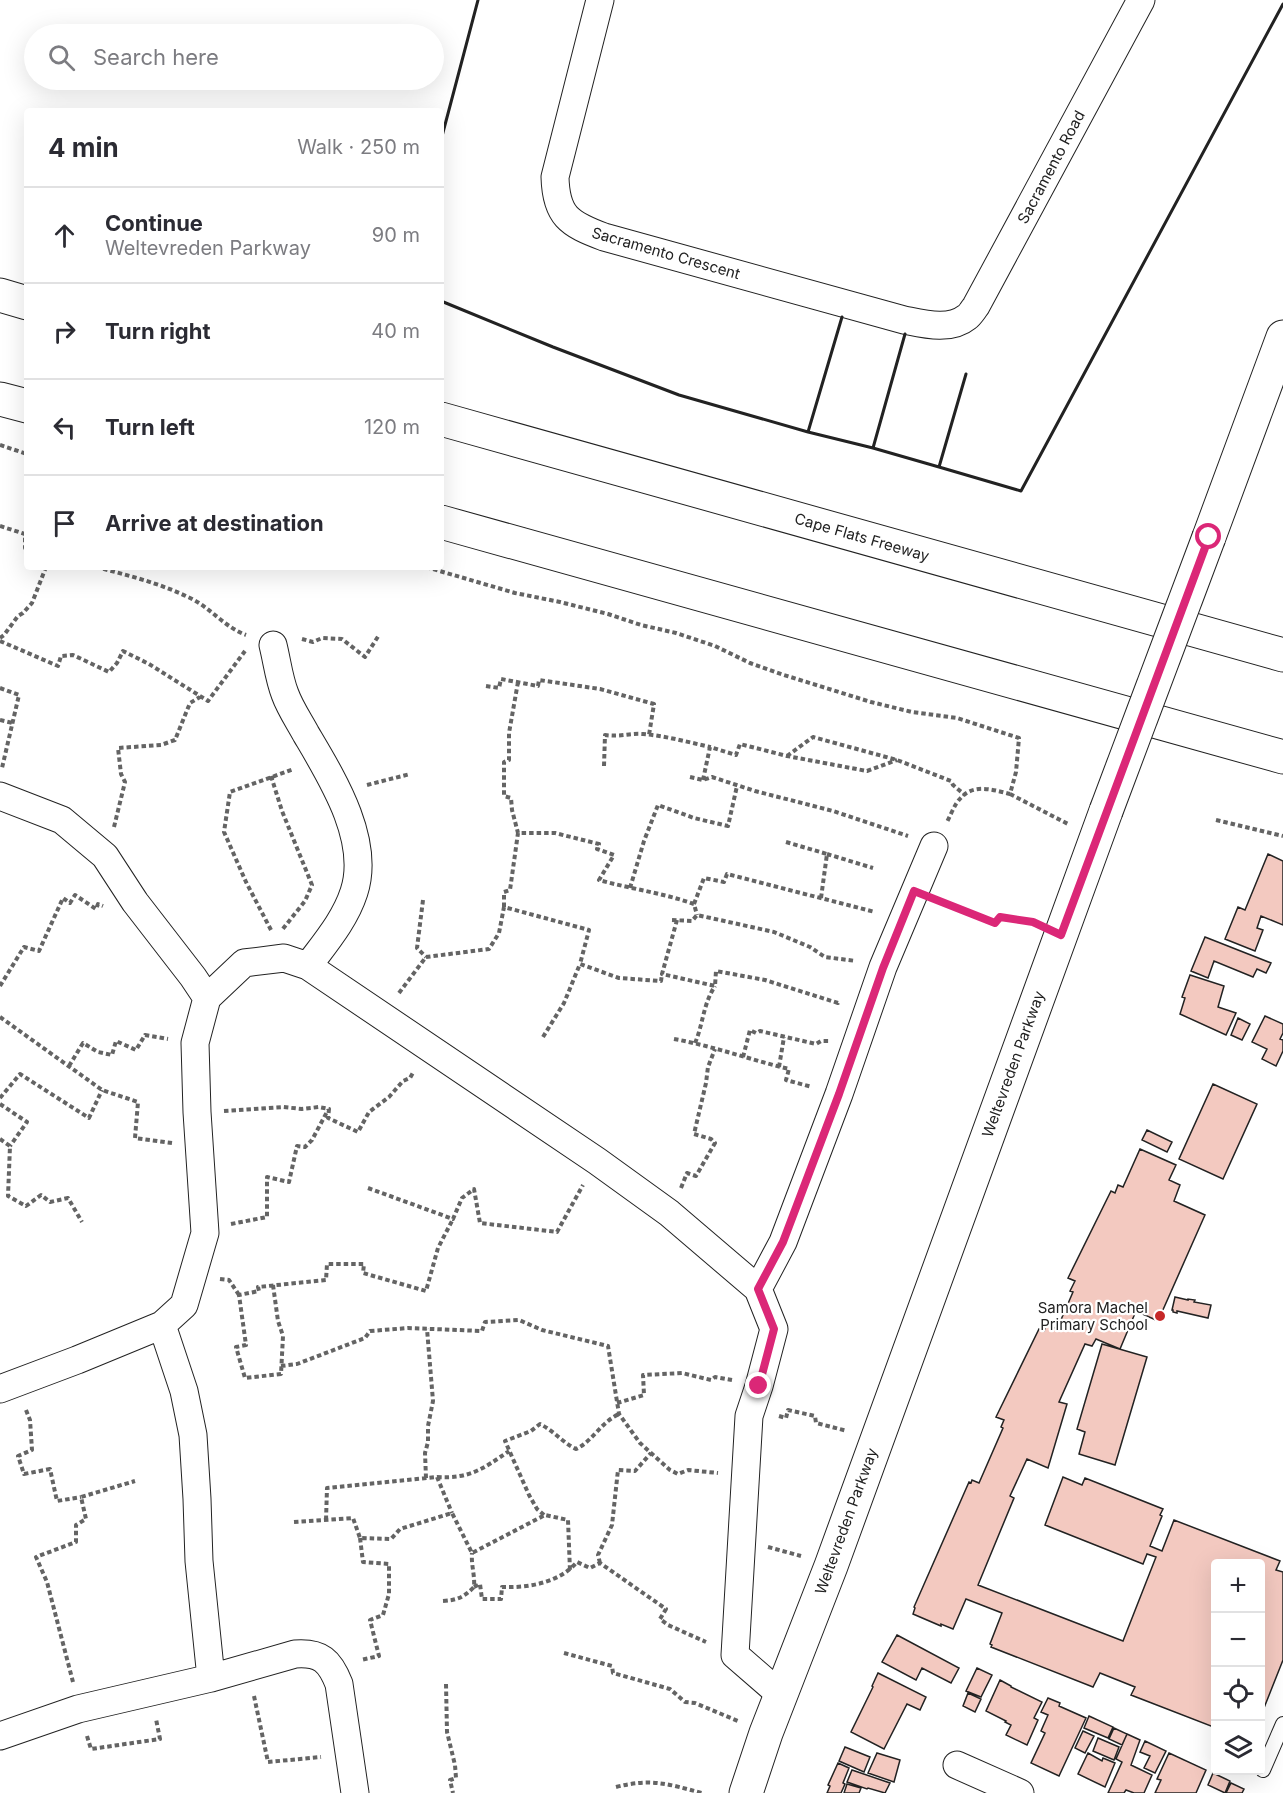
<!DOCTYPE html>
<meta charset="utf-8">
<style>
body{margin:0;font-family:Inter,sans-serif;background:#f7f7f7;color:#2b2b33}
.controls{position:absolute;right:18px;bottom:18px;display:grid;overflow:hidden;border-radius:6px;box-shadow:0 6px 24px #0002}
.controls button{width:54px;height:54px;display:grid;place-items:center;padding:0;border:0;border-bottom:2px solid #e1e1e2;background:#fff;color:#2b2b33;font:30px sans-serif}
.stop{position:absolute;width:18px;height:18px;margin:-14px;border:4px solid #db2777;border-radius:50%;background:#fff}
.stop.end{background:#db2777;border-color:#fff;box-shadow:0 2px 6px #0008}
.list{margin:0;padding:0;list-style:none}
h2{display:flex;justify-content:space-between;align-items:center;height:78px;margin:0;padding:0 24px;font-size:26px}
h2 small{font-size:20px;font-weight:400;color:#7c7c81}
.list li{display:grid;grid-template-columns:39px 1fr auto;gap:18px;align-items:center;box-sizing:border-box;height:96px;padding:0 24px;border-top:2px solid #e1e1e2}
.list b{display:block;font-size:22px;white-space:nowrap}
.list p{margin:0;font-size:20px;white-space:nowrap;color:#7c7c81}
.list em{font-size:20px;font-style:normal;color:#7c7c81}
.icon{flex:none;width:33px;height:33px;fill:none;stroke:currentColor;stroke-width:2;stroke-linecap:round;stroke-linejoin:round}
.map{position:relative;flex:none;width:1283px;height:1793px;overflow:hidden}
.search{position:absolute;background:#fff;box-shadow:0 6px 24px #0002;left:24px;top:24px;width:420px;height:66px;display:flex;align-items:center;gap:15px;box-sizing:border-box;padding:0 21px;border-radius:33px;color:#7c7c81;font-size:22px}
.panel{position:absolute;background:#fff;box-shadow:0 6px 24px #0002;left:24px;top:108px;width:420px;height:462px;border-radius:6px}
.map>svg:first-child{display:block}
</style>
<div class="map">
<svg width="1283" height="1793" viewBox="0 0 1283 1793">
<rect width="100%" height="100%" fill="#fff"/>
<path fill="#f3c9c0" stroke="#222" stroke-width="1.5" d="M1268,854L1283,861V925L1261,916L1257,928L1263,930L1255,951L1225,939L1238,907L1245,910Z
M1205,937L1271,963L1266,973L1257,969L1253,977L1214,961L1208,978L1191,971Z
M1190,975L1224,986L1218,1007L1236,1013L1226,1035L1180,1014L1185,998L1182,997Z
M1265,1016L1283,1024V1033L1280,1039L1283,1040V1051L1276,1066L1262,1059L1267,1049L1252,1042Z
M1238,1018L1250,1024L1242,1040L1231,1035Z
M1213,1084L1257,1104L1223,1179L1179,1159Z
M1147,1130L1172,1142L1167,1152L1142,1140Z
M1140,1149L1176,1165L1169,1180L1180,1185L1174,1201L1205,1215L1158,1321L1136,1311L1120,1349L1096,1339L1092,1346L1085,1344L1059,1402L1067,1404L1048,1468L1027,1459L1010,1496L1014,1498L978,1585L1123,1641L1156,1557L1147,1554L1143,1564L1045,1525L1063,1477L1082,1485L1085,1478L1163,1509L1160,1515L1162,1516L1150,1546L1162,1551L1174,1520L1280,1561L1276,1570L1283,1572V1660L1260,1718V1564H1216V1728L1131,1695L1135,1687L1100,1673L1093,1687L991,1647L992,1645L990,1644L1002,1613L966,1599L953,1629L941,1624V1626L913,1614L915,1608L914,1607L969,1482L971,1483L972,1480L979,1483L1003,1428L1001,1427L1004,1420L996,1417L1039,1329L1044,1331L1047,1324L1057,1329L1073,1292L1070,1291L1075,1281L1068,1278L1111,1191L1115,1193L1118,1185L1123,1187Z
M1175,1297L1188,1300V1299L1195,1300L1194,1302L1211,1305L1208,1318L1177,1311V1313L1173,1312V1310H1172Z
M1102,1344L1147,1357L1115,1465L1079,1454L1085,1432L1077,1429Z
M897,1635L959,1668L951,1683L922,1668L916,1680L882,1662Z
M977,1668L992,1675L981,1697L966,1691Z
M878,1673L926,1697L920,1710L907,1704L884,1749L851,1732L873,1687L872,1686Z
M1000,1680L1011,1686V1687L1042,1702L1034,1718L1038,1720L1027,1745L1006,1735L1011,1725L1005,1722L1006,1721L986,1711Z
M968,1693L981,1699L975,1712L963,1706Z
M1048,1698L1060,1703L1059,1706L1086,1718L1059,1776L1031,1763L1045,1733L1041,1731L1048,1715L1041,1712Z
M1089,1716L1113,1727L1108,1738L1084,1728Z
M1114,1728L1127,1734L1122,1745L1109,1739Z
M1083,1731L1094,1736L1085,1753L1075,1748Z
M1127,1734L1140,1740L1131,1765L1152,1775L1144,1793H1134L1126,1790L1124,1793H1108L1122,1762L1116,1759Z
M1098,1738L1119,1747L1114,1760L1093,1751Z
M1145,1741L1166,1751L1155,1773L1144,1768L1150,1756L1140,1752Z
M845,1747L870,1757L864,1772L839,1761Z
M877,1753L900,1760L894,1782L868,1773Z
M1088,1753L1102,1761L1103,1758L1115,1763L1105,1787L1078,1774Z
M1169,1753L1206,1770L1196,1793H1155L1161,1780L1157,1779Z
M838,1763L849,1768L843,1783L845,1784L841,1793H827L830,1786L828,1785Z
M852,1770L890,1783L885,1793L868,1788L867,1789L847,1782Z
M1213,1773L1230,1781L1225,1793L1208,1785Z
M1231,1783L1244,1789L1242,1793H1226Z
M847,1784L861,1788L859,1793H844Z"/>
<g fill="none" stroke-linecap="round" stroke-linejoin="round">
<defs>
<path id="lane" d="M1263,1770L1283,1724"/>
<path id="street" d="M600,0L555,177C556,216 569,224 604,237L904,320C924,324 950,331 967,317C970,315 973,310 976,306L1141,0
M273,645C277,661 279,679 285,694C290,708 299,721 306,734C332,778 371,840 354,892C345,920 325,943 308,966
M0,796L62,820L105,856L135,902L193,977L207,998
M758,1289L783,1242L839,1094L883,967L934,846
M162,1325L184,1391L193,1435L197,1499L199,1561L211,1678
M0,1389L77,1360L162,1325L184,1305L205,1233L197,1112L195,1043L207,998L244,963L284,958L308,966L597,1161L669,1213L758,1289L774,1329L759,1386L749,1416L735,1655L781,1695
M0,1736L78,1709L211,1678L295,1654C321,1652 330,1661 339,1684L355,1793
M957,1765L1020,1793"/>
<path id="secondary" d="M1209,537L1283,337
M746,1793L766,1733L831,1566L1106,811"/>
<path id="highway" d="M0,295L27,303
M0,399L27,406
M441,419L1283,655
M441,522L1283,757"/>
</defs>
<use href="#lane" stroke="#222" stroke-width="16"/>
<use href="#street" stroke="#222" stroke-width="29"/>
<use href="#secondary" stroke="#222" stroke-width="35"/>
<use href="#highway" stroke="#222" stroke-width="35"/>
<path stroke="#646464" stroke-width="4" stroke-dasharray="4.5 3" stroke-linecap="butt" d="M0,445L27,454
M0,526L25,534V548H27
M96,567C127,575 159,583 188,597C209,606 224,627 246,635
M426,567L515,593L560,602L608,614L641,625L676,633L715,646L750,663L784,675L871,702L912,712L957,718L1019,738L1016,772L1010,794C990,789 970,782 956,804C953,809 950,816 947,822
M0,638L4,635L18,616L23,613L32,603L46,567
M302,639L313,642L322,638L342,639L365,657L379,635
M0,641L58,666L61,656L73,655L109,672L117,663L123,651L149,664L208,701L245,651
M518,682L509,733V760L504,762V796L511,798L512,810L518,833
M486,686L499,688L501,679L538,686L539,680L600,689L654,704L649,735
M0,688L19,695L2,768
M0,720L13,723
M787,756L813,737L897,760L951,781L953,785L965,795
M604,766L605,735C620,737 630,733 643,734C666,736 688,742 710,747
M271,776L282,811L312,885L305,901L282,930
M690,777L703,780L712,777L755,791L833,811L908,836
M703,780L710,747L736,755L740,744L787,756L867,771L897,760
M367,785L410,774
M1010,794L1068,824
M1216,820L1283,836
M114,827L125,782L121,774L118,748L161,745L175,740L190,703L200,697
M786,842L827,854L821,898
M827,854L873,868
M630,888L644,841L658,805L694,818L728,826L737,786
M423,900L417,948L426,957
M940,902L995,923L1000,917L1033,922
M694,904L704,878L724,882L727,874L875,912
M504,907V892L510,890L518,833H555L599,844L597,849L614,855L599,880C631,889 663,893 694,904L697,915
M672,920L692,921L697,915L774,932L810,947L825,957L856,961
M677,920L662,974L715,986L716,971L765,980L838,1003L839,1001
M271,930L246,882L224,832L230,792L294,769
M0,986L24,947L39,951L63,898L70,903L75,895L96,909L98,904L103,906
M399,993L426,957L489,949L499,933L504,907L589,930L580,964L619,978L661,981L662,974
M0,1017L102,1090L138,1102L135,1138L172,1143
M543,1037L564,1003L580,964
M674,1039C713,1046 751,1060 789,1069L786,1080L812,1087
M695,1043C703,1025 703,1004 715,986
M743,1057L750,1030L756,1033L760,1031L816,1044L821,1041H829
M69,1066L83,1043L98,1052L112,1055L116,1041L136,1050L145,1035L168,1039
M779,1067L784,1037
M0,1098L20,1074L89,1118L102,1090
M0,1104L27,1122L10,1146
M224,1111L283,1107L302,1109L319,1107L329,1109L328,1118L358,1132L369,1112L389,1097L403,1081L410,1078L414,1071
M0,1139L10,1146L8,1196L26,1206L41,1195L50,1202L68,1198L82,1222
M368,1188L453,1219L462,1198L474,1189L480,1223L557,1232L583,1185
M681,1188L687,1173L696,1176L715,1143L711,1139L694,1134L706,1083L708,1067L715,1049
M231,1224L267,1217V1177L289,1182L297,1146L305,1147L312,1140L328,1110
M220,1279L229,1280L239,1295
M273,1285L278,1321L283,1336L281,1374L245,1378L236,1347L246,1345L239,1295L259,1291L258,1287L326,1280L327,1264H364L363,1273L426,1291L438,1248L453,1219
M281,1366L297,1364L365,1338L370,1331L408,1328L482,1331L485,1322L519,1320L542,1330L608,1346L619,1414L640,1443L670,1470L678,1474L688,1470L718,1473
M617,1403L644,1395L643,1375L682,1373L711,1380L715,1377L732,1380
M26,1410L30,1420L32,1450L18,1456L24,1474L50,1469L57,1501L81,1497
M779,1416L786,1418L788,1410L815,1416L816,1423L847,1431
M437,1477C469,1479 483,1469 509,1451
M426,1478L425,1453L428,1442V1426L433,1401L427,1329
M544,1515L537,1509L529,1495L505,1441L531,1431L540,1424C554,1431 562,1442 576,1449C593,1441 600,1423 619,1414
M326,1520L327,1488L437,1477L452,1513
M294,1522L353,1518L360,1538L391,1539L400,1529L452,1513L472,1553L545,1515L568,1520L570,1571
M360,1538L363,1562L389,1564V1594L383,1615L370,1620L379,1656L361,1660
M768,1547L801,1556
M600,1563L598,1555L612,1525L618,1470L635,1471L651,1453
M474,1587L480,1584L482,1599H501L502,1587C528,1588 559,1583 577,1562L590,1568L600,1563L666,1609L660,1619L668,1625L706,1642
M443,1601C458,1600 464,1597 474,1587C475,1575 471,1565 472,1553
M564,1653L612,1666L613,1673L670,1689L685,1702L695,1703L738,1721
M73,1682L47,1582L36,1557L76,1542V1525L86,1519L81,1497L135,1481
M446,1684L447,1732L455,1765L456,1778L450,1780L453,1793
M254,1696L268,1762L321,1757
M87,1736L91,1749L160,1739L156,1719
M616,1787C651,1778 668,1784 702,1793"/>
<use href="#lane" stroke="#fff" stroke-width="14"/>
<use href="#street" stroke="#fff" stroke-width="27"/>
<use href="#secondary" stroke="#fff" stroke-width="33"/>
<use href="#highway" stroke="#fff" stroke-width="33"/>
<defs>
<path id="secondary-bridge" d="M1106,811L1209,537"/>
</defs>
<use href="#secondary-bridge" stroke="#222" stroke-width="35" stroke-linecap="butt"/>
<use href="#secondary-bridge" stroke="#fff" stroke-width="33"/>
<path stroke="#222" stroke-width="3" d="M441,140L478,0
M441,301L553,347L679,395L808,432
M842,317L808,432L873,448
M905,334L873,448L939,467L966,374
M939,467L1021,491L1283,4"/>
</g>
<g fill="none" stroke-linecap="round" stroke-linejoin="round">
<path stroke="#db2777" stroke-width="8" d="M759,1386L774,1329L758,1289L783,1242L839,1094L883,968L914,891L995,923L1000,917L1033,922L1061,935L1209,537"/>
</g>
<circle fill="#c62828" stroke="#fff" stroke-width="2" cx="1160" cy="1316" r="6"/>
<g text-anchor="middle" dominant-baseline="central" stroke-width="4.5" stroke-linejoin="round" paint-order="stroke">
<g font-size="15" fill="#222" stroke="#fff">
<text transform="translate(1051 167) rotate(-62)">Sacramento Road</text>
<text transform="translate(666 253) rotate(16)">Sacramento Crescent</text>
<text transform="translate(862 537) rotate(16)">Cape Flats Freeway</text>
<text transform="translate(1013 1064) rotate(-70)">Weltevreden Parkway</text>
<text transform="translate(846 1521) rotate(-70)">Weltevreden Parkway</text>
</g>
<g font-size="15" fill="#222" stroke="#fff" text-anchor="end">
<text x="1148" y="1307">Samora Machel<tspan x="1148" dy="17">Primary School</tspan></text>
</g>
</g>
</svg>
<div class="controls">
<button>+</button>
<button>−</button>
<button><svg class="icon" aria-label="locate" viewBox="0 0 24 24"><circle cx="12" cy="12" r="6"/><path d="M12 2v4M12 18v4M2 12h4M18 12h4"/></svg></button>
<button><svg class="icon" aria-label="layers" viewBox="0 0 24 24"><path d="M12 4l9 5-9 5-9-5zM3 14l9 5 9-5"/></svg></button>
</div>
<div class="stop" style="left:1209px;top:537px"></div>
<div class="stop end" style="left:759px;top:1386px"></div>
<div class="search"><svg class="icon" aria-label="search" viewBox="0 0 24 24"><circle cx="10" cy="10" r="6"/><path d="M15 15l6 6"/></svg>Search here</div>
<section class="panel">
<h2>4 min<small>Walk · 250 m</small></h2>
<ul class="list">
<li><svg class="icon" aria-label="ahead" viewBox="0 0 24 24"><path d="M12 20V5M6 11l6-6 6 6"/></svg><div><b>Continue</b><p>Weltevreden Parkway</p></div><em>90 m</em></li>
<li><svg class="icon" aria-label="right" viewBox="0 0 24 24"><path d="M7 20v-9h11M14 6l5 5-5 5"/></svg><div><b>Turn right</b></div><em>40 m</em></li>
<li><svg class="icon" aria-label="left" viewBox="0 0 24 24"><path d="M17 20v-9H6M10 6l-5 5 5 5"/></svg><div><b>Turn left</b></div><em>120 m</em></li>
<li><svg class="icon" aria-label="arrive" viewBox="0 0 24 24"><path d="M6 21V4h12l-3 4 3 4H6"/></svg><div><b>Arrive at destination</b></div></li>
</ul>
</section>
</div>
